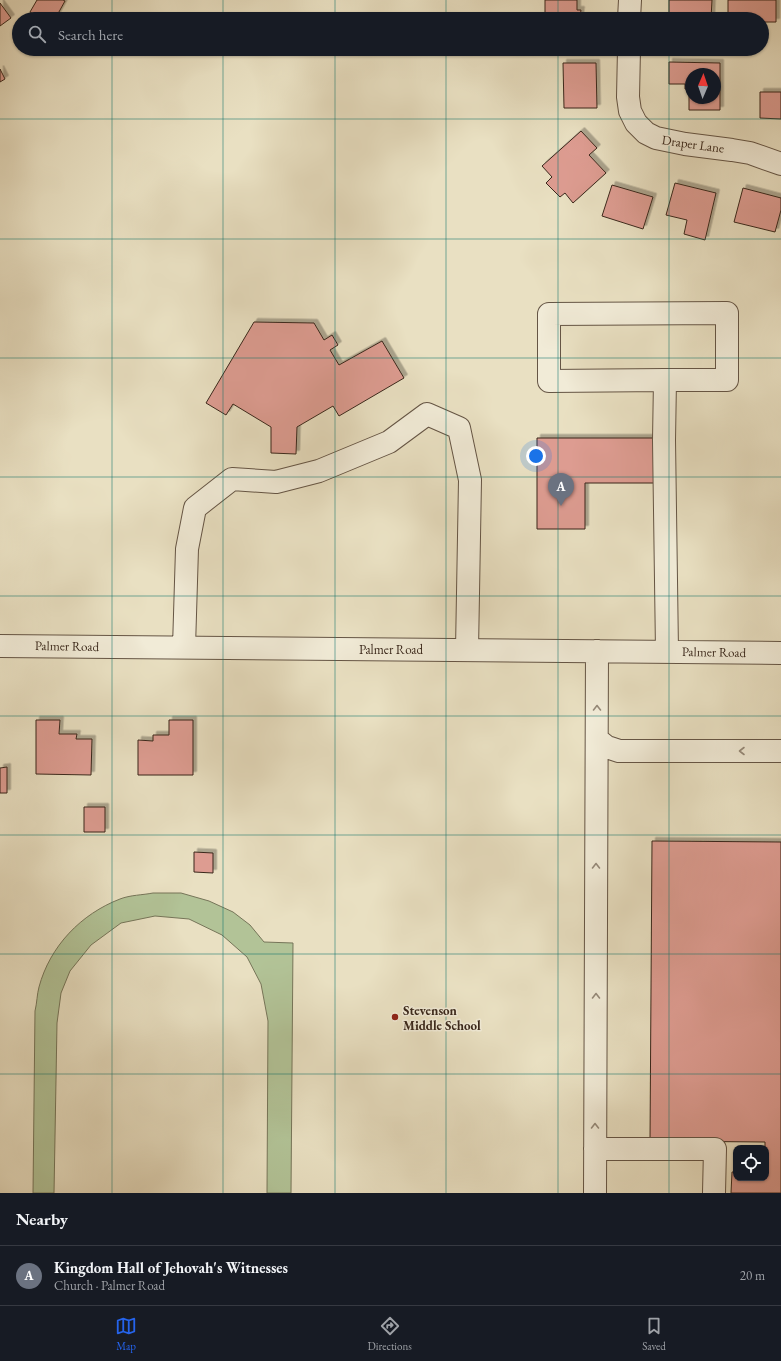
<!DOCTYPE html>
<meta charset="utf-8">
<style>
body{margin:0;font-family:"EB Garamond",serif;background:#20242c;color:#f1f3f6}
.controls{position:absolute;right:12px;bottom:12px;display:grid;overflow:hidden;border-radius:8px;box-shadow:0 1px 3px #0004}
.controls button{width:36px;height:36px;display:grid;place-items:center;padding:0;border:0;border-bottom:1px solid #363941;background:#171b24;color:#f1f3f6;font:20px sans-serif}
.compass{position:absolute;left:685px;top:68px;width:36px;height:36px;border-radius:50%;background:#171b24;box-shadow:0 1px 3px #0004;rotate:2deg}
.you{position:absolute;left:536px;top:456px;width:14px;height:14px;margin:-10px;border:3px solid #fff;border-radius:50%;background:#1a73e8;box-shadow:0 0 0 6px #1a73e833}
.badge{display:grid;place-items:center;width:26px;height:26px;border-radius:50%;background:#2563eb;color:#fff;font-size:13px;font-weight:700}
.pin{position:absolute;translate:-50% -33px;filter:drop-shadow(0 1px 2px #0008)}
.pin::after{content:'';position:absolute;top:21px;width:14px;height:12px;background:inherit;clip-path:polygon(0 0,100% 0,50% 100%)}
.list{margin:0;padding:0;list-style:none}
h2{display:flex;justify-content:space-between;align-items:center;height:52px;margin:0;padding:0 16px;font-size:17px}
h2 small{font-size:13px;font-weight:400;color:#9ea1a6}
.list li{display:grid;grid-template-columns:26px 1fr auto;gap:12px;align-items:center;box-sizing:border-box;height:60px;padding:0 16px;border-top:1px solid #363941}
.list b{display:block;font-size:15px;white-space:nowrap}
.list p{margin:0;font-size:13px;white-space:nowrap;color:#9ea1a6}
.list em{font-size:13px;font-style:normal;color:#9ea1a6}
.icon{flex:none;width:22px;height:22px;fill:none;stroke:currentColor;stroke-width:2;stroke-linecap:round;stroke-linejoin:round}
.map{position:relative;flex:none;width:781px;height:1193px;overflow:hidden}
.search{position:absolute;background:#171b24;box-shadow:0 1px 3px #0004;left:12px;right:12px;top:12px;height:44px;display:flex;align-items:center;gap:10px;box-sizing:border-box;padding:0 14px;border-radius:22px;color:#9ea1a6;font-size:15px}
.sheet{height:112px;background:#171b24}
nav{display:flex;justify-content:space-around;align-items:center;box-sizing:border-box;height:56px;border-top:1px solid #363941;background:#171b24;font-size:11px;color:#9ea1a6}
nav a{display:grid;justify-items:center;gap:2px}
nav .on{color:#2563eb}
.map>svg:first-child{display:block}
</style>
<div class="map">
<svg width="781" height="1193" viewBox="0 0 781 1193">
<defs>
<filter id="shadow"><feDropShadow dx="3.5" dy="-3.5" stdDeviation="0" flood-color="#0004"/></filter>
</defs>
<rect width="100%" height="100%" fill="#e9e0c2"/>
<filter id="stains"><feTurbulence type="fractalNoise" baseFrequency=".005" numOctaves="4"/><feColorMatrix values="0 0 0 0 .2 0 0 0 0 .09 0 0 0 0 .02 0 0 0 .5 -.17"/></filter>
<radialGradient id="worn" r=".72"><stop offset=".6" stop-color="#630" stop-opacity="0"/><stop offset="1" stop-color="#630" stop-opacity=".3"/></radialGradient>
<path fill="#b2c397" stroke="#767559" d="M153,893H181L209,901L233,912L250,925L264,942L293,943L291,1193H267L268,1021L261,984L247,957L222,935L189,919L155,916L121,923L91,945L70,971L61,993L57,1023L54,1193H33L35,1011C37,1003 37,994 39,987C50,946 81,914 120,899C130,895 143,895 153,893Z"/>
<path fill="#dd9c91" stroke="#39271b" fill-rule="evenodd" filter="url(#shadow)" d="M37,0H63L65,1L55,19H41L30,12Z
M545,0H577V10H581L580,17H596V19H545Z
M669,0H712L711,19H669Z
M728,0H776V22H762V19H728Z
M0,3L11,18L0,26Z
M669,62L720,63V110H689V89H685V84H669ZM691,74H715V98H691Z
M563,63H596L597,108H564Z
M0,69L5,79L0,82Z
M760,92H781V119L760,118Z
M581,131L597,148L589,155L606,173L573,203L565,193L560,197L546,183L552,177L542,166Z
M675,183L716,193L705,240L684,234L687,220L666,215Z
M612,185L653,197L643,229L602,216Z
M743,188L781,198V210L775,232L734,222Z
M254,322L314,323L324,340L332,335L338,345L330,350L339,365L382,341L404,378L339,416L333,406L297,427L296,454L271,453V427L233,404L226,415L206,403Z
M537,438H655V483H585V529H537Z
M36,720H60L59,734H77L76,739H92L91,775L36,774Z
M169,720H193V775H138V740L153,741V735H169Z
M7,767V793H0V768Z
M84,807H105V832H84Z
M652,841L781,842V1193H731L732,1172H736V1178H766V1148H765V1142L650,1141Z
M194,852L213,853V873L194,872Z"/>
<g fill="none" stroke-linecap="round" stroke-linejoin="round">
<defs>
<path id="minor" d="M629,19L630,0
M629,49L628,97L630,111L636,123L646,133L656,138L685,144L732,150L750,153L781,164
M665,380H727V313L549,314V381L665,380L664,440L667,651
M0,646L781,653
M184,647L187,549L195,508L232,479L276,482L319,471L389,442L427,414L459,428L470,480L467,650
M597,739L607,747L619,751H781
M595,1149H715L714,1193
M595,1193L597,651"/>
</defs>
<use href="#minor" stroke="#655545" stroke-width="24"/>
<use href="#minor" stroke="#f1ebd7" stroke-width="22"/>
</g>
<defs><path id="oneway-chevron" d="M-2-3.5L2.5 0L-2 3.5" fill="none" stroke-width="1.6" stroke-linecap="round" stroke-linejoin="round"/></defs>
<g stroke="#958979">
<use href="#oneway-chevron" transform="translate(597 708) rotate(-90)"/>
<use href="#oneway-chevron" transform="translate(742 751) rotate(-180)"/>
<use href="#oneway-chevron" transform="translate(596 866) rotate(-90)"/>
<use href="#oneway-chevron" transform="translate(596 996) rotate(-90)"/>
<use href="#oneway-chevron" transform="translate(595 1126) rotate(-90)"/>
</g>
<path fill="none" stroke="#0f766e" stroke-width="1" stroke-opacity="0.55" d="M112,0V19M223,0V19M335,0V19M446,0V19M558,0V19M669,0V19M112,49V1193M223,49V1193M335,49V1193M446,49V1193M558,49V1193M669,49V1193M0,119H781M0,239H781M0,358H781M0,477H781M0,596H781M0,716H781M0,835H781M0,954H781M0,1074H781"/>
<circle fill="#8f2418" stroke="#f1ebd7" stroke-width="1.5" cx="395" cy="1017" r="4"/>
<g text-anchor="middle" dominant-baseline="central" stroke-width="3" stroke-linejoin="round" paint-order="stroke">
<g font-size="13" fill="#39271b" stroke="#f1ebd7">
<text transform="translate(693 144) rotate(8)">Draper Lane</text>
<text transform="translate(67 646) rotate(1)">Palmer Road</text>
<text x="391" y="649">Palmer Road</text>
<text transform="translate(714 652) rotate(1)">Palmer Road</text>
</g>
<g font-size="13" font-weight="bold" fill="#39271b" stroke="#f1ebd7" text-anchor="start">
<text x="403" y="1010">Stevenson<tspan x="403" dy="15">Middle School</tspan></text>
</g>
</g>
<rect width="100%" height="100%" filter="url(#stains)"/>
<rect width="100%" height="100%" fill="url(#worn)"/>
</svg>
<div class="controls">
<button><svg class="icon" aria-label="locate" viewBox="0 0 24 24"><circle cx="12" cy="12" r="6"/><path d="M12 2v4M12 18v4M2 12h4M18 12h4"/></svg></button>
</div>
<svg class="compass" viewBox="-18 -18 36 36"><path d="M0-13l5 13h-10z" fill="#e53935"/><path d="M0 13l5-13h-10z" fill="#9ea1a6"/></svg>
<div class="you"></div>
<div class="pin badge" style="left:561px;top:506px;background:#6b7280">A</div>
<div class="search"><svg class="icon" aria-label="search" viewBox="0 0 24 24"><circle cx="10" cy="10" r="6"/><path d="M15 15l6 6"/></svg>Search here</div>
</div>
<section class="sheet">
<h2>Nearby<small></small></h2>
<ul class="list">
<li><span class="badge" style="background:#6b7280">A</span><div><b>Kingdom Hall of Jehovah's Witnesses</b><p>Church · Palmer Road</p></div><em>20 m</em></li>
</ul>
</section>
<nav>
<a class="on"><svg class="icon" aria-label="map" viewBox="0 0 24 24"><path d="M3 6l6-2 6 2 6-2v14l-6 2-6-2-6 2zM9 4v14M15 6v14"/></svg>Map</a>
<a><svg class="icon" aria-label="directions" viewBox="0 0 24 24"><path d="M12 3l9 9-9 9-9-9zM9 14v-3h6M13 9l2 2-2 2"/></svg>Directions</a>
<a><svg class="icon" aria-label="saved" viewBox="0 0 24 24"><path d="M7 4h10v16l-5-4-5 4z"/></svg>Saved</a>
</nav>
